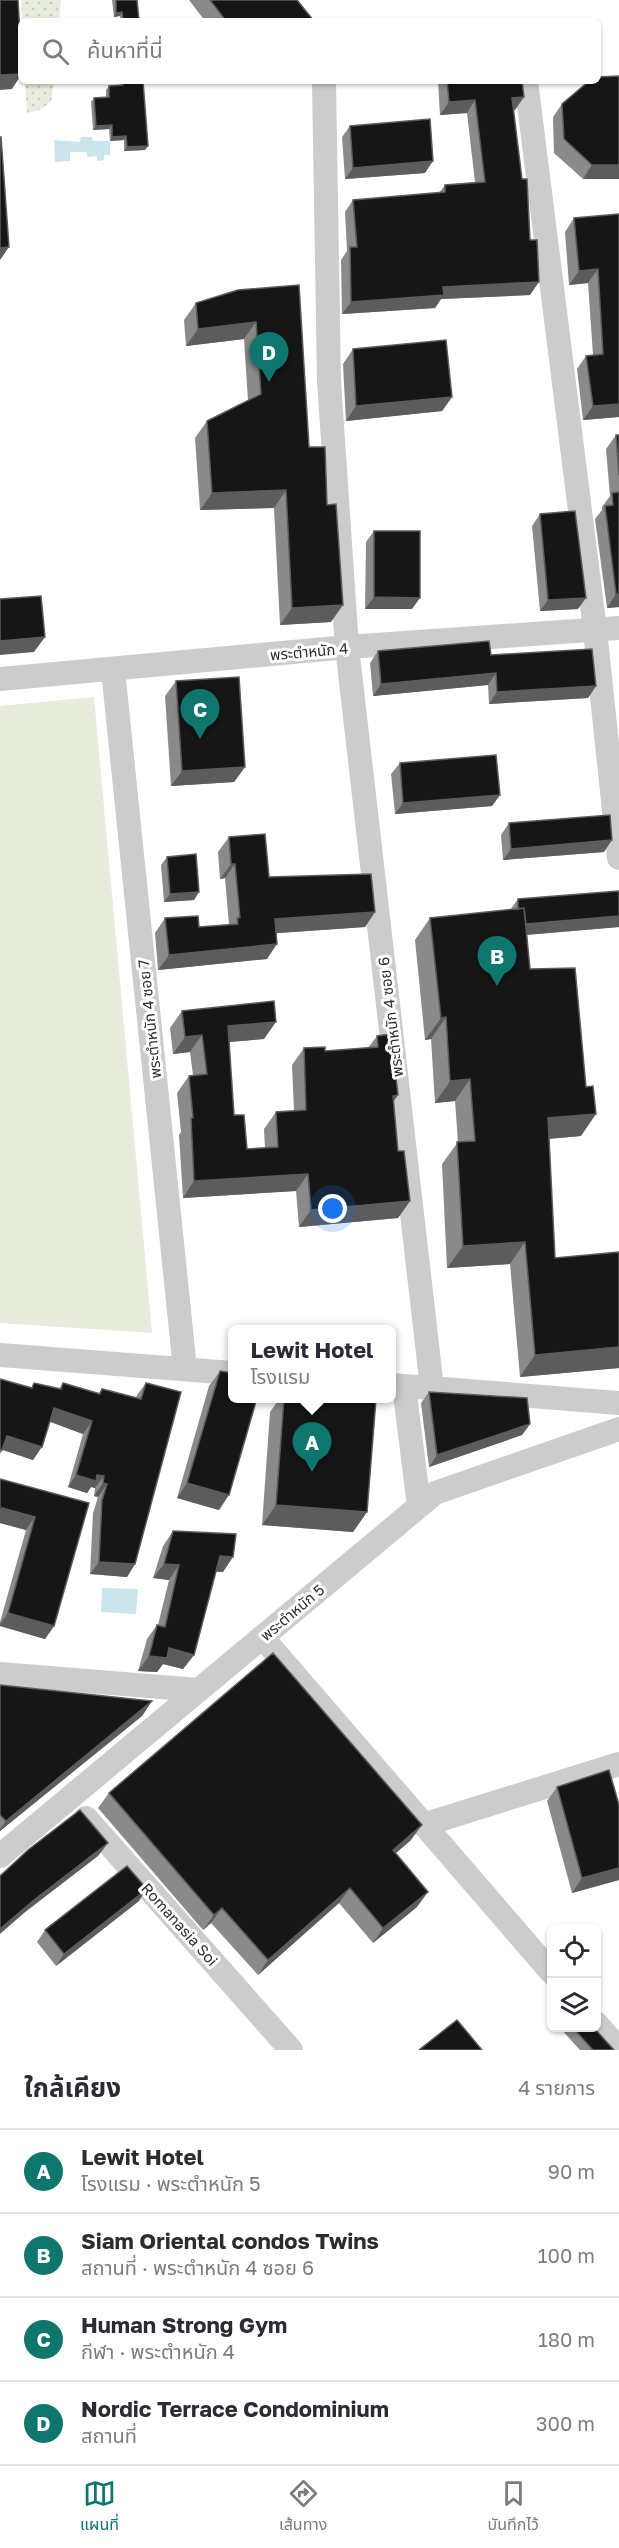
<!DOCTYPE html>
<html lang="th">
<meta charset="utf-8">
<style>
body{margin:0;font-family:"Golos Text","Noto Sans Thai",sans-serif;background:#f2f2f3;color:#2b2b33}
.controls{position:absolute;right:18px;bottom:18px;display:grid;overflow:hidden;border-radius:9px;box-shadow:0 2px 4px #0004}
.controls button{width:54px;height:54px;display:grid;place-items:center;padding:0;border:0;border-bottom:2px solid #e1e1e2;background:#fff;color:#2b2b33;font:30px sans-serif}
.you{position:absolute;left:333px;top:1209px;width:21px;height:21px;margin:-15px;border:4px solid #fff;border-radius:50%;background:#1a73e8;box-shadow:0 0 0 9px #1a73e833}
.badge{display:grid;place-items:center;width:39px;height:39px;border-radius:50%;background:#0f766e;color:#fff;font-size:20px;font-weight:700}
.pin{position:absolute;translate:-50% -50px;filter:drop-shadow(0 2px 3px #0008)}
.pin::after{content:'';position:absolute;top:32px;width:21px;height:18px;background:inherit;clip-path:polygon(0 0,100% 0,50% 100%)}
.popup{position:absolute;left:228px;top:1325px;width:168px;height:78px;box-sizing:border-box;display:grid;place-content:center;border-radius:9px;background:#fff;filter:drop-shadow(0 2px 4px #0005);font-size:20px;white-space:nowrap;color:#7c7c81}
.popup b{font-size:22px;color:#2b2b33}
.popup::after{content:'';position:absolute;left:50%;top:100%;margin-left:-12px;border:12px solid transparent;border-top-color:#fff}
.list{margin:0;padding:0;list-style:none}
h2{display:flex;justify-content:space-between;align-items:center;height:78px;margin:0;padding:0 24px;font-size:26px}
h2 small{font-size:20px;font-weight:400;color:#7c7c81}
.list li{display:grid;grid-template-columns:39px 1fr auto;gap:18px;align-items:center;box-sizing:border-box;height:84px;padding:0 24px;border-top:2px solid #e1e1e2}
.list b{display:block;font-size:22px;white-space:nowrap}
.list p{margin:0;font-size:20px;white-space:nowrap;color:#7c7c81}
.list em{font-size:20px;font-style:normal;color:#7c7c81}
.icon{flex:none;width:33px;height:33px;fill:none;stroke:currentColor;stroke-width:2;stroke-linecap:round;stroke-linejoin:round}
.map{position:relative;flex:none;width:619px;height:2050px;overflow:hidden}
.search{position:absolute;background:#fff;box-shadow:0 2px 4px #0004;left:18px;right:18px;top:18px;height:66px;display:flex;align-items:center;gap:15px;box-sizing:border-box;padding:0 21px;border-radius:9px;color:#7c7c81;font-size:22px}
.sheet{height:414px;background:#fff}
nav{display:flex;justify-content:space-around;align-items:center;box-sizing:border-box;height:84px;border-top:2px solid #e1e1e2;background:#fff;font-size:16px;color:#7c7c81}
nav a{display:grid;justify-items:center;gap:3px}
nav .on{color:#0f766e}
.map>svg:first-child{display:block}
</style>
<div class="map">
<svg width="619" height="2050" viewBox="0 0 619 2050">
<defs>
<pattern id="garden-dots" width="8" height="8" patternUnits="userSpaceOnUse" patternTransform="scale(1.5)"><rect width="8" height="8" fill="#e8ecdd"/><path d="M2 2h.1M6 6h.1" fill="none" stroke="#c7cbbe" stroke-width="1.8" stroke-linecap="round"/></pattern>
</defs>
<rect width="100%" height="100%" fill="#fff"/>
<path fill="#e8ecdd" d="M94,697L152,1333L0,1323V706Z"/>
<path fill="url(#garden-dots)" d="M21,0H61L59,21H22Z
M25,81H54L51,101L40,110L27,113Z"/>
<path fill="#cae5eb" d="M81,137H92L93,141H110V155H104V160L97,161V156L87,157V152H70V161L55,162L54,140L80,142Z
M102,1588L138,1589L136,1614L101,1612Z"/>
<g fill="none" stroke-linecap="round" stroke-linejoin="round">
<path stroke="#ccc" stroke-width="24" d="M324,81L329,381L347,647L432,1388
M526,81L595,630L619,858
M113,670L185,1369
M0,679L347,647L619,628
M0,1355L232,1373
M392,1385L619,1403
M404,1386L419,1506
M262,1637L552,1973
M0,1674L198,1690
M86,1818L291,2050
M423,1825L619,1764
M0,1856L435,1493L619,1429
M596,2023L619,2049"/>
</g>
<path fill="#8a8a8a" d="M112,0H137L139,21H120V16L114,17Z
M189,0H297L314,21H205Z
M119,81H143L148,146L145,150L124,151V140L110,141L109,129L93,130L91,102L94,98L106,97V90L109,86L120,85Z
M438,81H522L515,110H513L530,295L441,299L435,308L342,314L341,260L347,251L345,212L353,200L439,193L445,185L475,182L467,113L440,115Z
M562,104L619,179H583L554,153L553,117Z
M350,126L425,173L345,179L342,137Z
M619,214V420V417L583,420L577,369L586,356L593,355L588,283L569,285L565,232L574,218Z
M299,285L309,447L331,622L280,625L274,508L200,510L195,438L207,421L248,401L244,339L186,346L184,320L196,303Z
M353,349L452,397L442,411L346,421L343,364Z
M616,435H619V607L607,608L595,519L602,510V507L610,496L606,449Z
M540,514L578,609L540,611L532,526Z
M374,531L412,609H365L366,542Z
M378,651L491,655L596,686L588,698L489,704L488,685L373,696L370,663Z
M176,681L245,767L234,782L171,786L165,696Z
M400,763L500,795L492,806L395,814L391,774Z
M509,823L604,852L503,860L501,835Z
M229,837L269,877L375,912L365,927L277,933L267,959L158,970L155,933L165,918L199,927L229,925L225,878L220,879L218,852Z
M167,857L199,892L194,900L164,902L161,865Z
M619,891V927L527,935L530,969L581,1136L549,1139L555,1258L619,1252V1368L520,1377L510,1264L447,1268L442,1164L458,1142L455,1101L435,1103L431,1039L425,1040L415,940L430,918L510,910L518,899Z
M182,1011L264,1039L229,1042L234,1115L247,1149L265,1148L264,1129L276,1112L294,1111L292,1065L304,1048L325,1051L368,1048L377,1036L393,1102L398,1151L410,1201L398,1218L299,1227L296,1191L183,1198L179,1135L181,1132L177,1093L189,1076L193,1075L190,1052L173,1054L170,1028Z
M220,1371L219,1510L177,1498L209,1386Z
M0,1379L31,1388L34,1383L59,1389L63,1383L99,1393L102,1389L136,1398L137,1395L146,1383L135,1564L127,1577L90,1574L93,1513L98,1497L94,1496L95,1488L91,1487L87,1493L68,1487L83,1434L50,1422L33,1460L3,1450L0,1454Z
M429,1392L530,1424L522,1435L429,1467L421,1403Z
M280,1398L376,1399L367,1512L353,1532L262,1525L270,1412Z
M89,1503L54,1626L45,1639L0,1626V1622L26,1530L0,1523Z
M173,1531L223,1572H216L194,1655L183,1669L163,1664L157,1672L138,1671L147,1639L157,1625H158L169,1580L153,1578L163,1546Z
M0,1685L152,1701L142,1716L0,1831Z
M557,1787L619,1880L572,1893L547,1801Z
M109,1793L411,1840L396,1853L417,1907L373,1943L339,1903L258,1975L211,1923L203,1930L98,1808Z
M139,1901L56,1966L37,1942L45,1930Z
M560,2028H594L614,2050H580Z"/>
<path fill="#5c5c5c" d="M122,12L120,16L114,17L116,13Z
M21,74V75L12,89L0,90V75Z
M524,97L515,110L503,111L512,98Z
M475,100L467,113L440,115L449,102Z
M112,125L109,129L93,130L96,126Z
M126,136L124,140L110,141L112,137Z
M148,146L145,150L124,151L127,147Z
M433,161L425,173L345,179L353,168Z
M592,165H619V179H583Z
M9,247L0,260V248Z
M598,269L588,283L569,285L579,271Z
M539,282L530,295L441,299L435,308L342,314L351,302L443,287Z
M256,322L244,339L186,346L198,329Z
M452,397L442,411L346,421L356,406Z
M619,404V417L583,420L593,406Z
M286,490L274,508L200,510L212,493Z
M616,594H619V607L607,608Z
M374,597L420,598L412,609H365Z
M586,598L578,609L540,611L548,600Z
M343,605L331,622L280,625L292,608Z
M45,637L34,652L0,655V641Z
M496,673L488,685L373,696L381,684Z
M596,686L588,698L489,704L497,692Z
M245,767L234,782L171,786L182,771Z
M500,795L492,806L395,814L403,803Z
M612,840L604,852L503,860L511,849Z
M231,864H235L225,878L220,879Z
M199,892L194,900L164,902L170,894Z
M375,912L365,927L265,934L275,919Z
M619,916V927L512,936L520,925Z
M277,944L267,959L158,970L169,955Z
M446,1017L431,1039L425,1040L441,1018Z
M276,1022L264,1039L216,1043L228,1026Z
M202,1035L190,1052L173,1054L185,1037Z
M470,1079L455,1101L435,1103L450,1081Z
M398,1095L386,1112L393,1096Z
M596,1114L581,1136L533,1140L548,1118Z
M308,1174L296,1191L183,1198L194,1181Z
M410,1201L398,1218L299,1227L311,1210Z
M525,1242L510,1264L447,1268L463,1246Z
M619,1347V1368L520,1377L535,1355Z
M54,1408L92,1421L83,1434L46,1420Z
M530,1424L522,1435L429,1467L437,1455Z
M7,1436L42,1447L33,1460L0,1449Z
M76,1475H97L104,1476L95,1488L91,1487L87,1493L68,1487Z
M103,1483L107,1484L98,1497L94,1496Z
M187,1483L229,1495L219,1510L177,1498Z
M276,1505L367,1512L353,1532L262,1525Z
M2,1508L35,1517L26,1530L0,1523V1511Z
M220,1556L233,1557L223,1572L210,1571Z
M99,1562L135,1564L127,1577L90,1574Z
M164,1564L179,1565L169,1580L153,1578Z
M8,1613L54,1626L45,1639L0,1626V1624Z
M169,1648L194,1655L183,1669L163,1664L157,1672L138,1671L149,1656Z
M152,1701L142,1716L0,1831V1829L6,1821Z
M422,1825L411,1840L382,1865L393,1850Z
M108,1843L98,1856L24,1913L0,1934V1929L34,1900Z
M619,1868V1880L572,1893L582,1878Z
M350,1888L339,1903L258,1975L268,1960Z
M147,1889L139,1901L56,1966L64,1954Z
M428,1892L417,1907L373,1943L383,1928Z
M222,1908L211,1923L203,1930L214,1915Z"/>
<path fill="#161616" stroke="#5c5c5c" stroke-width="1.5" d="M0,0H18L21,53V74L0,75Z
M116,0H137L139,21H123L122,12L116,13Z
M210,0H297L314,21H226Z
M619,76V165H592L564,139L562,104L589,81H598V77Z
M123,81H143L148,146L127,147L126,136L112,137V125L96,126L94,98L109,97V86L123,85Z
M447,81H522L524,97L512,98L522,179H527L530,240H537L539,282L443,287L444,295L351,302L350,247H357L353,200L445,192V185L485,182L475,100L449,102Z
M430,119L433,161L353,168L350,126Z
M0,137H1L9,247L0,248Z
M619,214V404L593,406L586,356L603,354L598,269L579,271L574,218Z
M299,285L309,447H325L327,505L336,504L343,605L292,608L286,490L212,493L207,421L261,394L256,322L198,329L196,303L238,290Z
M446,340L452,397L356,406L353,349Z
M616,435H619V475Z
M619,492V594H616L605,506L613,505L612,493Z
M575,511L586,598L548,600L540,514Z
M374,531H420V598L374,597Z
M41,596L45,637L0,641V599Z
M489,641L491,655L592,649L596,686L497,692L496,673L381,684L378,651Z
M239,677L245,767L182,771L176,681Z
M496,755L500,795L403,803L400,763Z
M610,815L612,840L511,849L509,823Z
M265,834L269,877L371,874L375,912L275,919L277,944L169,955L165,918L198,916L199,927L238,924L237,918H240L235,864H231L229,837Z
M196,854L199,892L170,894L167,857Z
M619,891V916L526,924L524,908L518,909V899Z
M524,908L530,969L575,968L586,1087L593,1086L596,1114L548,1118L555,1258L619,1252V1347L535,1355L525,1242L463,1246L457,1142L475,1141L470,1079L450,1081L446,1017L441,1018L430,918Z
M274,1001L276,1022L228,1026L234,1115H244L247,1149L278,1147L276,1112L306,1110L304,1048L325,1047V1051L378,1047L377,1036L391,1034L398,1095L393,1096L398,1151H404L410,1201L311,1210L308,1174L194,1181L191,1118H193L189,1076L207,1074L202,1035L185,1037L182,1011Z
M220,1371L232,1373V1398H257L229,1495L187,1483Z
M0,1379L32,1388L34,1383L61,1389L63,1383L100,1394L102,1389L141,1399L146,1383L181,1392L135,1564L99,1562L102,1500L107,1484L103,1483L104,1476L97,1475L96,1481L76,1475L92,1421L54,1408L42,1447L7,1436L2,1450H0Z
M429,1392L527,1398L530,1424L437,1455Z
M284,1398L376,1399L367,1512L276,1505Z
M0,1479L89,1503L54,1626L8,1613L35,1517L2,1508L0,1513Z
M173,1531L236,1534L233,1557L220,1556L194,1655L169,1648L167,1658L149,1656L157,1625L165,1627L179,1565L164,1564Z
M273,1653L422,1825L393,1850L428,1892L383,1928L350,1888L268,1960L222,1908L214,1915L109,1793Z
M0,1685L152,1701L6,1821L0,1815Z
M609,1770L619,1805V1868L582,1878L557,1787Z
M80,1810L108,1843L34,1900L0,1929V1876L28,1850Z
M127,1866L147,1889L64,1954L45,1930Z
M457,2020L482,2050H419Z
M573,2028H594L614,2050H593Z"/>
<g text-anchor="middle" dominant-baseline="central" stroke-width="6" stroke-linejoin="round" paint-order="stroke">
<g font-size="15" fill="#2f2f2f" stroke="#fff">
<text transform="translate(309 651) rotate(-5)">พระตำหนัก 4</text>
<text transform="translate(390 1017) rotate(-97)">พระตำหนัก 4 ซอย 6</text>
<text transform="translate(149 1019) rotate(-96)">พระตำหนัก 4 ซอย 7</text>
<text transform="translate(292 1612) rotate(-40)">พระตำหนัก 5</text>
<text transform="translate(180 1924) rotate(48)">Romanasia Soi</text>
</g>
</g>
</svg>
<div class="controls">
<button><svg class="icon" aria-label="locate" viewBox="0 0 24 24"><circle cx="12" cy="12" r="6"/><path d="M12 2v4M12 18v4M2 12h4M18 12h4"/></svg></button>
<button><svg class="icon" aria-label="layers" viewBox="0 0 24 24"><path d="M12 4l9 5-9 5-9-5zM3 14l9 5 9-5"/></svg></button>
</div>
<div class="you"></div>
<div class="pin badge" style="left:312px;top:1472px">A</div>
<div class="popup"><b>Lewit Hotel</b>โรงแรม</div>
<div class="pin badge" style="left:497px;top:986px">B</div>
<div class="pin badge" style="left:200px;top:739px">C</div>
<div class="pin badge" style="left:269px;top:382px">D</div>
<div class="search"><svg class="icon" aria-label="search" viewBox="0 0 24 24"><circle cx="10" cy="10" r="6"/><path d="M15 15l6 6"/></svg>ค้นหาที่นี่</div>
</div>
<section class="sheet">
<h2>ใกล้เคียง<small>4 รายการ</small></h2>
<ul class="list">
<li><span class="badge">A</span><div><b>Lewit Hotel</b><p>โรงแรม · พระตำหนัก 5</p></div><em>90 m</em></li>
<li><span class="badge">B</span><div><b>Siam Oriental condos Twins</b><p>สถานที่ · พระตำหนัก 4 ซอย 6</p></div><em>100 m</em></li>
<li><span class="badge">C</span><div><b>Human Strong Gym</b><p>กีฬา · พระตำหนัก 4</p></div><em>180 m</em></li>
<li><span class="badge">D</span><div><b>Nordic Terrace Condominium</b><p>สถานที่</p></div><em>300 m</em></li>
</ul>
</section>
<nav>
<a class="on"><svg class="icon" aria-label="map" viewBox="0 0 24 24"><path d="M3 6l6-2 6 2 6-2v14l-6 2-6-2-6 2zM9 4v14M15 6v14"/></svg>แผนที่</a>
<a><svg class="icon" aria-label="directions" viewBox="0 0 24 24"><path d="M12 3l9 9-9 9-9-9zM9 14v-3h6M13 9l2 2-2 2"/></svg>เส้นทาง</a>
<a><svg class="icon" aria-label="saved" viewBox="0 0 24 24"><path d="M7 4h10v16l-5-4-5 4z"/></svg>บันทึกไว้</a>
</nav>
